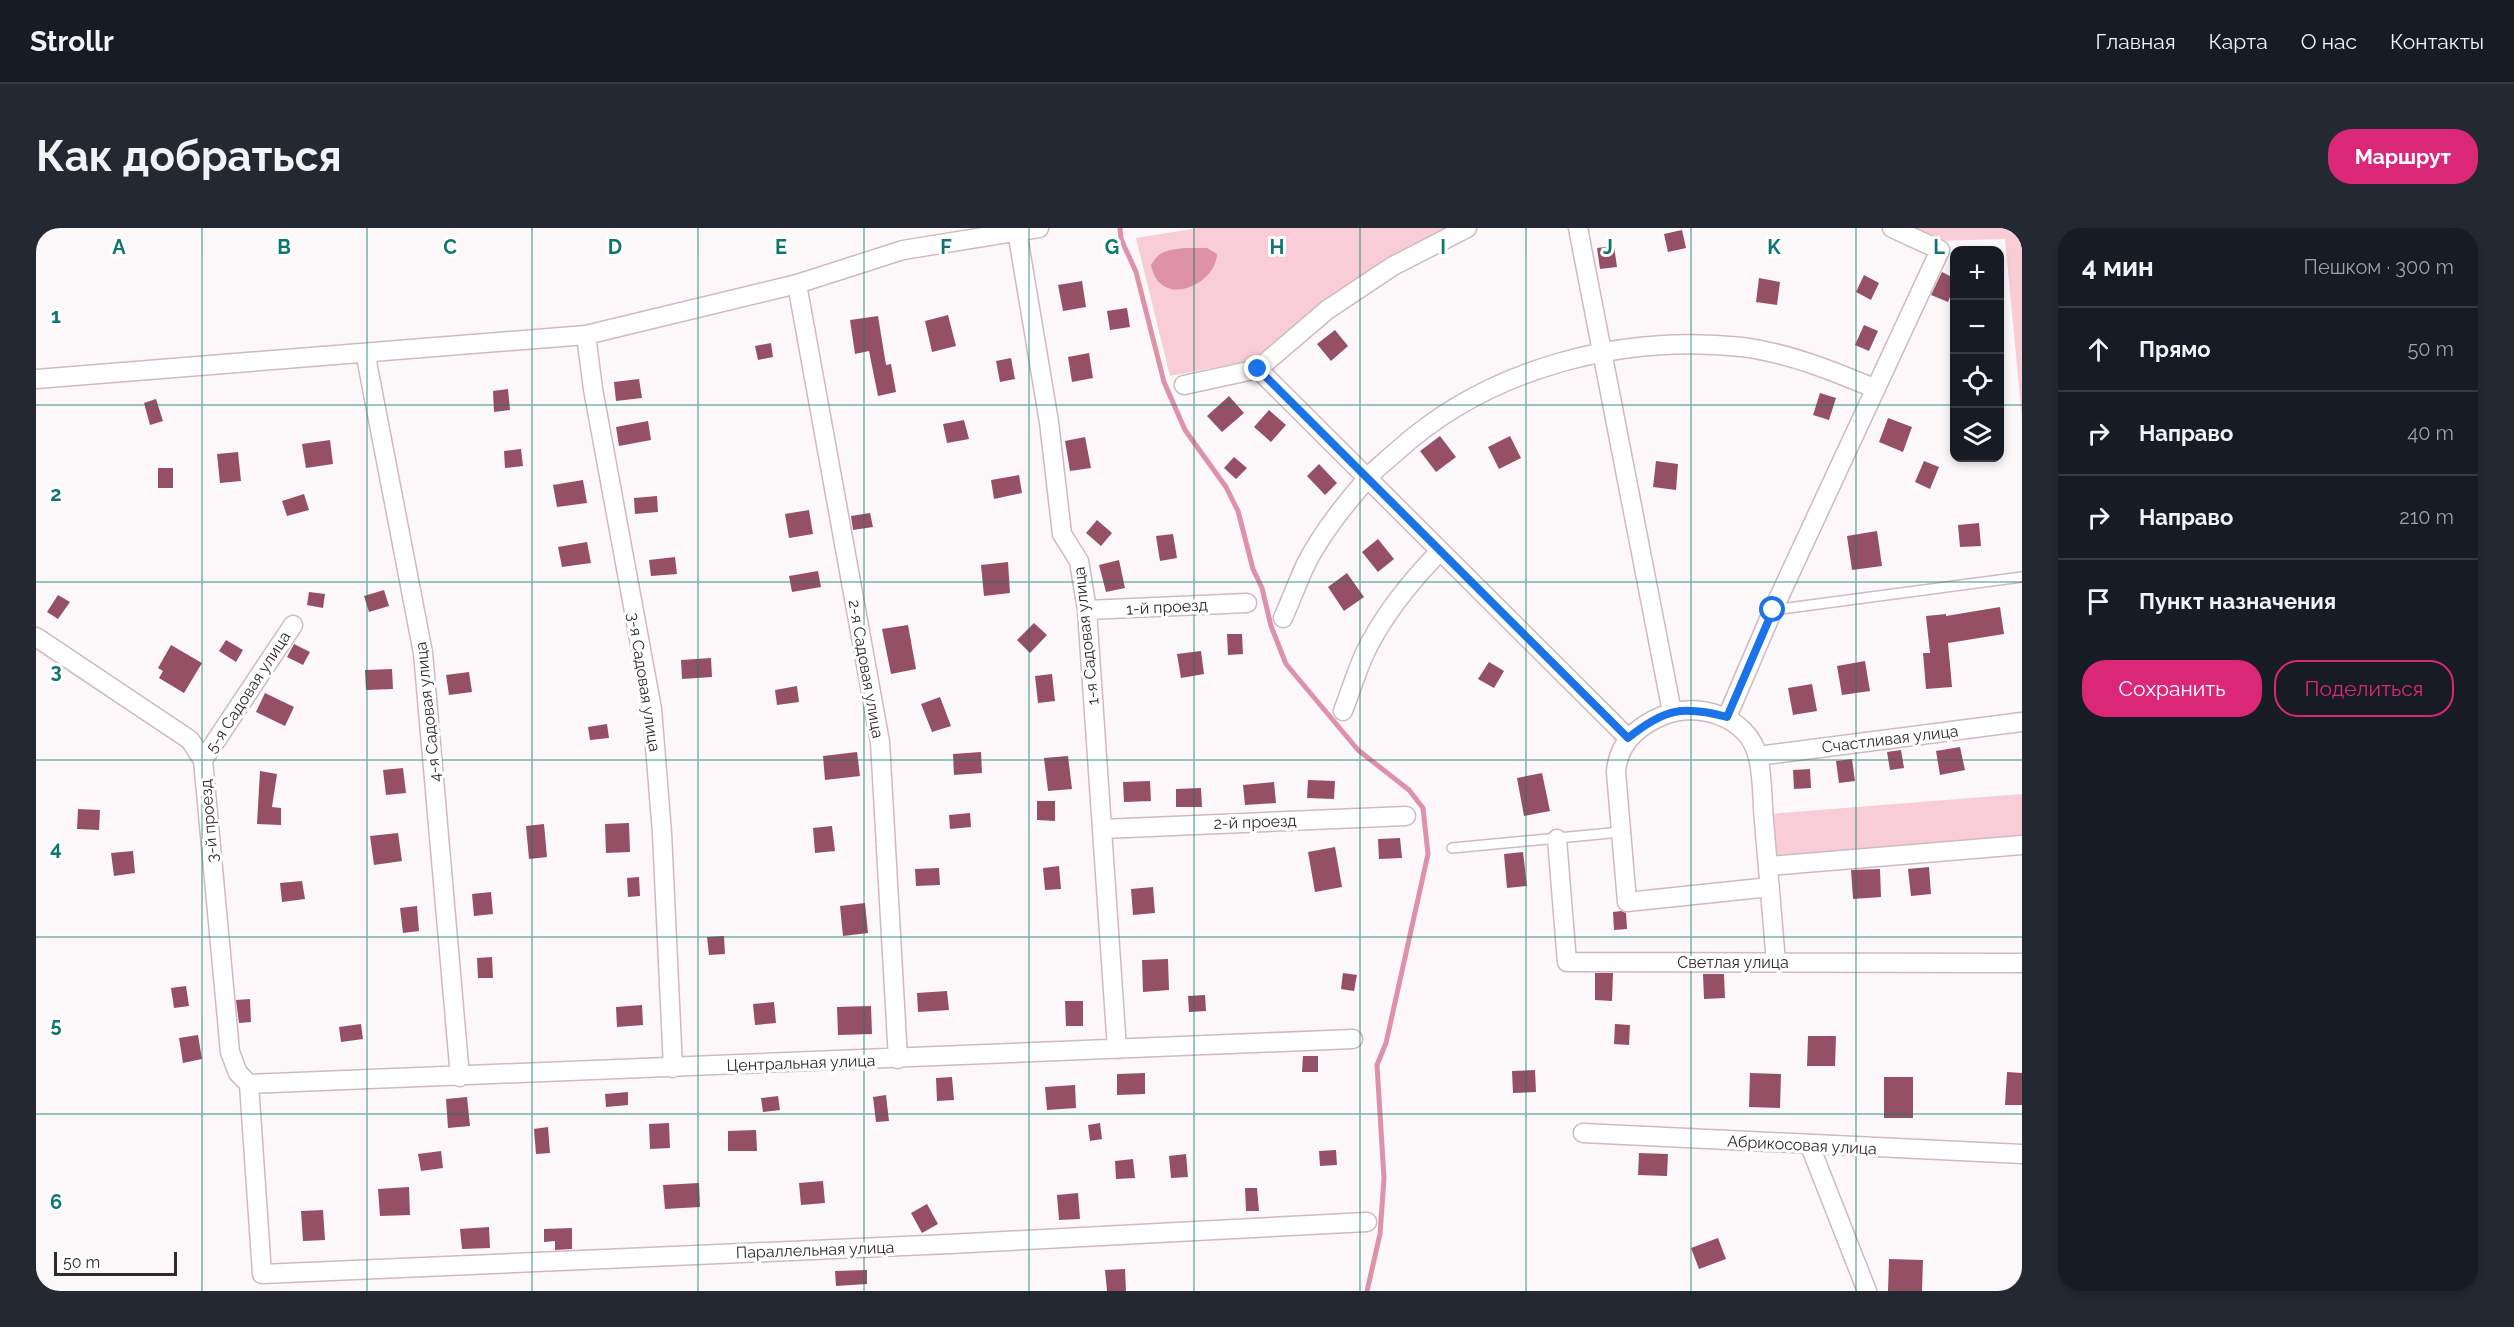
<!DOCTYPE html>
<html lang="ru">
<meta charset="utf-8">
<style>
body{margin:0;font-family:Raleway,sans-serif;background:#242831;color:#f1f3f6}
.controls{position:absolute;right:18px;top:18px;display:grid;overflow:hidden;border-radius:12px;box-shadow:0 3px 9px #0003}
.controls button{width:54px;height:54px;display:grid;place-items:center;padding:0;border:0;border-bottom:2px solid #363941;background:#171b24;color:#f1f3f6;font:30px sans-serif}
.scale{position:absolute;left:18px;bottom:15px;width:123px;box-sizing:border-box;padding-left:6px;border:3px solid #31282a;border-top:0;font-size:16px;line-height:21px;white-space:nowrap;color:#31282a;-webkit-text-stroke:4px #fff;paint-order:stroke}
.stop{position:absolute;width:18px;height:18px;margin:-14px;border:4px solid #1a73e8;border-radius:50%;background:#fff}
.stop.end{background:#1a73e8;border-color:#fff;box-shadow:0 2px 6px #0008}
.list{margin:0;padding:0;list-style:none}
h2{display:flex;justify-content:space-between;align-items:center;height:78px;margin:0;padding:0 24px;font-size:26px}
h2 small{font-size:20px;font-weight:400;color:#9ea1a6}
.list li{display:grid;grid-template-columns:39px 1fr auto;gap:18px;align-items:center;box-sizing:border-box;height:84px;padding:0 24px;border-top:2px solid #363941}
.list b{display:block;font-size:22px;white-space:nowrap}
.list em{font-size:20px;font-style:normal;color:#9ea1a6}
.actions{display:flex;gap:12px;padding:18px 24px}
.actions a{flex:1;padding:14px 0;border:2px solid #db2777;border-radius:24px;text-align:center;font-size:21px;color:#db2777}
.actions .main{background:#db2777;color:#fff}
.icon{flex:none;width:33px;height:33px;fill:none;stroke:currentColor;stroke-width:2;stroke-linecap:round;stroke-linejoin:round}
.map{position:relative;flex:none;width:1986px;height:1063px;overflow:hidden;border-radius:24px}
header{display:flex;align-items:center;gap:36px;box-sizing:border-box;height:84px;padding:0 30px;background:#171b24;border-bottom:2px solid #363941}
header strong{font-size:28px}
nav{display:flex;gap:33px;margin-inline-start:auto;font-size:21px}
.intro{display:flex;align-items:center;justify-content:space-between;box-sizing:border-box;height:144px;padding:0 36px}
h1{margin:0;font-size:42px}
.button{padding:15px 27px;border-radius:24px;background:#db2777;color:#fff;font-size:21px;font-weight:700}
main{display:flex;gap:36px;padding:0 36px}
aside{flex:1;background:#171b24;border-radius:24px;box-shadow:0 3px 9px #0003}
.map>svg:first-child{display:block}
</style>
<header>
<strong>Strollr</strong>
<nav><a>Главная</a><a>Карта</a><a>О нас</a><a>Контакты</a></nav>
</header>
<div class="intro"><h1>Как добраться</h1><a class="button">Маршрут</a></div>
<main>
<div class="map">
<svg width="1986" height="1063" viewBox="0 0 1986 1063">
<rect width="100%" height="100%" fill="#fcf7f8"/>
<path fill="#f8cdd8" d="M1162,0H1415L1222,131L1134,148L1100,10Z
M1873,0H1986V191L1969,11L1901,13Z
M1986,566V610L1743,629L1737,623L1734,586Z"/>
<path fill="#de92a7" d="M1150,20H1171L1181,26C1180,57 1124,82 1115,37C1124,21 1134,22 1150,20Z"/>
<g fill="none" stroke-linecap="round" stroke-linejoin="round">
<path stroke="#de92a7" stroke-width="5" d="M1084,0L1085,11L1100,44L1128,154L1149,202L1190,259L1202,283L1217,341L1226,360L1235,398L1250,436L1322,522L1373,562L1387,580L1392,626L1350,815L1341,837L1348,950L1344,1006L1331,1063"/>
</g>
<path fill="#965065" d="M1646,2L1650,20L1632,24L1628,6Z
M1578,18L1581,39L1564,41L1561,20Z
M1906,44L1918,50V59L1912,74L1895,67Z
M1828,47L1843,55L1835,72L1820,64Z
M1723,50L1744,54L1741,77L1720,74Z
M1046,53L1050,79L1027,83L1022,57Z
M1091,80L1094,99L1074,102L1071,83Z
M912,87L920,118L896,124L889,93Z
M842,88L850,137L855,136L860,164L842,168L833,123L819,126L814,92Z
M1828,97L1842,103L1833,123L1819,117Z
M1299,102L1312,118L1295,133L1281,116Z
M735,115L737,129L722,132L719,118Z
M1053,125L1057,150L1036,154L1032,129Z
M975,130L979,151L964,154L960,133Z
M603,151L606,170L580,173L578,154Z
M472,161L474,182L458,184L457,163Z
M1784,165L1800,170L1793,192L1777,187Z
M1193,168L1208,185L1186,204L1171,188Z
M120,171L127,193L114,197L108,175Z
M1233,182L1250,197L1235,214L1218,199Z
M1852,190L1876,199L1867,224L1843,214Z
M928,192L933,211L911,215L907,196Z
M612,193L615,212L583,218L580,199Z
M1404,208L1420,229L1400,244L1384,223Z
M1474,208L1485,230L1463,241L1452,219Z
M1049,209L1055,240L1034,243L1029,213Z
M294,212L297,236L270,240L266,216Z
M485,221L487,238L469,240L468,223Z
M202,224L205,253L184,255L181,226Z
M1198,229L1211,240L1200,251L1188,240Z
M1620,233L1642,236L1640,262L1617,259Z
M1888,233L1903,239L1894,261L1879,254Z
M1283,236L1301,255L1289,267L1271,248Z
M122,240H137V260H122Z
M983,247L986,265L958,271L955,252Z
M547,252L551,275L521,279L517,257Z
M268,266L273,282L251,288L246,273Z
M621,268L622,284L599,286L598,270Z
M773,282L777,306L753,310L749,286Z
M834,285L837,299L817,302L815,288Z
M1061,292L1076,305L1065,318L1050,305Z
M1943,295L1945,318L1924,319L1922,297Z
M1841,303L1846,338L1816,342L1811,308Z
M1137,306L1141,330L1124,333L1120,308Z
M1342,311L1358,331L1342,344L1326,324Z
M551,314L555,335L526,339L522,319Z
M639,329L641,346L615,348L613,332Z
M1083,332L1089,360L1070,364L1063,337Z
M972,334L974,365L948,368L945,337Z
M782,343L785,359L756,364L753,348Z
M1311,345L1328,369L1308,383L1292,359Z
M348,362L353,378L333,384L328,368Z
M273,364L289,366L287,380L271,377Z
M22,367L34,374L22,391L11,384Z
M1964,379L1968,406L1912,415L1916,459L1890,461L1887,425H1894L1890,388L1910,386V388Z
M998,395L1011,407L994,425L981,412Z
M872,397L880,441L855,446L846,401Z
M1191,406H1206L1207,426L1192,427Z
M190,412L207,422L200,434L183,423Z
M258,416L274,424L267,437L251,429Z
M135,417L166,435L148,465L123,450L127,443L122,440Z
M1165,423L1168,446L1145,450L1141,426Z
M675,430L676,449L646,451L645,432Z
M1829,433L1834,463L1806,467L1801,438Z
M1453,434L1468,443L1458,460L1442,451Z
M356,441L357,461L330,462L329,442Z
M433,444L436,464L413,467L410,447Z
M1016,446L1019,473L1002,475L999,448Z
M1776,456L1781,483L1757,487L1752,460Z
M761,458L763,474L741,477L739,462Z
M229,465L258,479L249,498L220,484Z
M904,469L915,498L896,504L885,476Z
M571,496L573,510L554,512L552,499Z
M1924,519L1929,542L1904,547L1900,523Z
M1865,522L1868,540L1854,542L1851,524Z
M821,524L824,548L789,552L787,528Z
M945,524L946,545L918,547L917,526Z
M1032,528L1036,561L1012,563L1008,530Z
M1816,531L1819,553L1803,555L1800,533Z
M367,540L370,565L350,567L347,542Z
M1774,541L1775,560L1758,561L1757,542Z
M224,543L241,546L236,579L245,580V597L221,596Z
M1506,545L1514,583L1488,588L1481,550Z
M1272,552L1299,553L1298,571L1271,570Z
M1114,553L1115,573L1088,574L1087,554Z
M1238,554L1240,575L1209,577L1207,557Z
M1165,560L1166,579H1140V561Z
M1001,573H1019V593L1001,592Z
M42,581L64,582L63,602L41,601Z
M934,585L935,599L914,601L913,587Z
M593,595L594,624L570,625L569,596Z
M508,596L511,629L493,631L490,598Z
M796,598L799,623L779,625L777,600Z
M362,605L366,633L338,637L334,608Z
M1364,610L1366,630L1343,631L1342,611Z
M1299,619L1306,659L1279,664L1272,624Z
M97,623L99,645L78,648L75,625Z
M1487,624L1491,658L1471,660L1468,626Z
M1023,638L1025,661L1009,662L1007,640Z
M1893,639L1895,666L1875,668L1872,641Z
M903,640L904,657L880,658L879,641Z
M1844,641L1845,669L1817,671L1815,642Z
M603,649L604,668L592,669L591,650Z
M266,653L269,671L246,674L244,655Z
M1117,659L1119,685L1097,687L1095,661Z
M455,664L457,686L438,688L436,666Z
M829,675L832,705L807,708L804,678Z
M381,678L383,703L367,705L364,680Z
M1585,683L1590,685L1591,701L1578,702L1577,684Z
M688,708L689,726L673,727L671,709Z
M456,729L457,750H442L441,730Z
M1132,731L1133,762L1107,764L1106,732Z
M1307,745L1321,747L1318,763L1305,761Z
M1559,745H1577L1576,773L1559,772Z
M1667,746H1688L1689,770L1668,771Z
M150,758L153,778L138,780L135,760Z
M911,763L913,782L882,784L881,765Z
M1169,767L1170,783L1153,784L1152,768Z
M214,771L215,794L203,795L200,772Z
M1029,773H1047V798H1030Z
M738,774L740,795L719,797L717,776Z
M606,777L607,797L581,799L580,779Z
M835,778L836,806L802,807L801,779Z
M325,796L327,811L305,814L303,799Z
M1579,796L1594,797L1593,817L1578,816Z
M162,807L166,831L147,835L143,810Z
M1772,808H1800L1799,838H1771Z
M1267,828H1282V844H1266Z
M1499,842L1500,864L1477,865L1476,843Z
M1971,844L1986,845V877H1969Z
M1109,845V866L1081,867V846Z
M1714,845L1745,846L1744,880L1713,879Z
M916,849L918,872L901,873L900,850Z
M1848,849H1877V890H1848Z
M1039,857L1040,880L1011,882L1009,859Z
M592,864V877L570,879L569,866Z
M850,867L853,893L840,894L837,869Z
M742,868L744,882L727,884L725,870Z
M431,869L434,898L412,900L410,871Z
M633,895L634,920L614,921L613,896Z
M1064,895L1066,911L1054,913L1052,897Z
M512,899L514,925L500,926L498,901Z
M720,902L721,923H692V903Z
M1300,922L1301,937L1284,938L1283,923Z
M405,923L407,940L385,943L382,926Z
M1603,925L1632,926L1631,948L1602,947Z
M1150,926L1152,949L1135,950L1133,928Z
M1097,931L1099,950L1080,951L1079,933Z
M787,953L789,975L765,977L763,955Z
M663,955L664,979L629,981L627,957Z
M373,959L374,987L344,988L342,961Z
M1209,960H1221L1223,983H1210Z
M1042,965L1044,991L1023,992L1021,967Z
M891,976L902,996L886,1005L875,985Z
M287,982L289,1012L267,1013L265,983Z
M453,999L454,1020L426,1021L424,1001Z
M536,1000V1021L519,1022V1013L508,1014V1001Z
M1682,1010L1690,1031L1663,1041L1655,1020Z
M1853,1031L1887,1032L1886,1063H1852Z
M1089,1041L1090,1063H1071L1069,1042Z
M831,1042V1056L800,1058L799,1043Z"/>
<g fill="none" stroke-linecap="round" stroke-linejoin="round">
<defs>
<path id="service" d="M1737,382L1986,349
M1416,620L1585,604"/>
<path id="minor" d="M1542,0L1636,484
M981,3L1013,194L1026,306L1043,333L1051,382L1081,821
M761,56L844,514L862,831
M550,107L557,161L616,481L626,605L637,840
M334,125L331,134L387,425L424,849
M1222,141L1592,510
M0,151L550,107L761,56L867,22L1003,0
M1148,157L1222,141L1291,82L1357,38L1431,0
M1051,382L1211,375
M1247,390C1255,372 1262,353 1270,336C1285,306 1309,276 1331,251C1339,241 1351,232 1361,223C1453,140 1584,106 1706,119C1753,125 1797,143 1840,161
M0,409L154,512L167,532L194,824L202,845L213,856
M1307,483C1314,465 1320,445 1328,427C1346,388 1375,353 1404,323
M1691,489L1737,382L1904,22L1856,0
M1722,528L1986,494
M167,532L257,397
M1067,601L1370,588
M1521,611L1531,734L1986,735
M1732,638L1986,617
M1734,659L1591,674L1580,544C1582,516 1600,499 1626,488C1661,473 1712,488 1722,529C1727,549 1726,573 1728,593C1732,640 1736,687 1740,734
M213,856L226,1046L913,1016L1331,994
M213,856L1317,811
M1547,905L1986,926
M1774,918L1831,1063"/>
</defs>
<use href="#service" stroke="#d0babf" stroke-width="12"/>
<use href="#minor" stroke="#d0babf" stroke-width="21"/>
<use href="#service" stroke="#fff" stroke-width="9"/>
<use href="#minor" stroke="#fff" stroke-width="18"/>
</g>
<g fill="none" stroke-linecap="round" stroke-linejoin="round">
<path stroke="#1a73e8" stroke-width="8" d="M1222,141L1592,510C1628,481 1646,477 1691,489L1737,382"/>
</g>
<path fill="none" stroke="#0f766e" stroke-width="1.5" stroke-opacity="0.55" d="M166,0V1063M331,0V1063M496,0V1063M662,0V1063M828,0V1063M993,0V1063M1158,0V1063M1324,0V1063M1490,0V1063M1655,0V1063M1820,0V1063M0,177H1918M1964,177H1986M0,354H1986M0,532H1986M0,709H1986M0,886H1986"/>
<g text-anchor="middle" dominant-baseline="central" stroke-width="6" stroke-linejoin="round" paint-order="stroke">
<g font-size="16" fill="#31282a" stroke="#fff">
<text transform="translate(1131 379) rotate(-3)">1-й проезд</text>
<text transform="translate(1050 408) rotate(-96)">1-я Садовая улица</text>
<text transform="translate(830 441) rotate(80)">2-я Садовая улица</text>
<text transform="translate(608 454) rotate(81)">3-я Садовая улица</text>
<text transform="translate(212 464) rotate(-57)">5-я Садовая улица</text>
<text transform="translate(392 484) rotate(-96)">4-я Садовая улица</text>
<text transform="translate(1854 511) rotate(-7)">Счастливая улица</text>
<text transform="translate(173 593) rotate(-95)">3-й проезд</text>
<text transform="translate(1219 594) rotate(-2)">2-й проезд</text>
<text x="1697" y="734">Светлая улица</text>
<text transform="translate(765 835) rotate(-2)">Центральная улица</text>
<text transform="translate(1766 917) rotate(3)">Абрикосовая улица</text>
<text transform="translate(779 1022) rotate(-2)">Параллельная улица</text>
</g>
</g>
<g font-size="20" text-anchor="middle" font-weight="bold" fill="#0f766e" stroke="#fff" stroke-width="6" stroke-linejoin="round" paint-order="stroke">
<text x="83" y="26">A</text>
<text x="248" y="26">B</text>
<text x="414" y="26">C</text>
<text x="579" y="26">D</text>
<text x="745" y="26">E</text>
<text x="910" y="26">F</text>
<text x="1076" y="26">G</text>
<text x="1241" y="26">H</text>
<text x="1407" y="26">I</text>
<text x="1572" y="26">J</text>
<text x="1738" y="26">K</text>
<text x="1903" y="26">L</text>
<text x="20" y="95">1</text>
<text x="20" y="273">2</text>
<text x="20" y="450">3</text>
<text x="20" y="627">4</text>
<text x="20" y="804">5</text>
<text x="20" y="981">6</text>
</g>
</svg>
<div class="controls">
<button>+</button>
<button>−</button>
<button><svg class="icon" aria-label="locate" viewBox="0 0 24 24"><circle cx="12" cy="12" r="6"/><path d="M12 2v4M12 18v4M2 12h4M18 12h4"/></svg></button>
<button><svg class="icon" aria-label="layers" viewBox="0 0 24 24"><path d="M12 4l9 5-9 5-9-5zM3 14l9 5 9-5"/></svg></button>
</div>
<div class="scale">50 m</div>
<div class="stop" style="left:1737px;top:382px"></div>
<div class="stop end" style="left:1222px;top:141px"></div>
</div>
<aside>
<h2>4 мин<small>Пешком · 300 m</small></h2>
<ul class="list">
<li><svg class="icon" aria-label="ahead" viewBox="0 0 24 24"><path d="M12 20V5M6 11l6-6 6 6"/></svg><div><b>Прямо</b></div><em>50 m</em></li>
<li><svg class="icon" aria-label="right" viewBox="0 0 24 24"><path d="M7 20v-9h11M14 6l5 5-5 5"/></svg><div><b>Направо</b></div><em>40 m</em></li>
<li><svg class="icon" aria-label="right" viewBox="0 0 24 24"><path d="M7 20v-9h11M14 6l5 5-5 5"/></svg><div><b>Направо</b></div><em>210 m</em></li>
<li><svg class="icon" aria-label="arrive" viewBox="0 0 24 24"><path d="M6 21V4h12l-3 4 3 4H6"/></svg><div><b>Пункт назначения</b></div></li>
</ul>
<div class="actions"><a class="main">Сохранить</a><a>Поделиться</a></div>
</aside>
</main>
